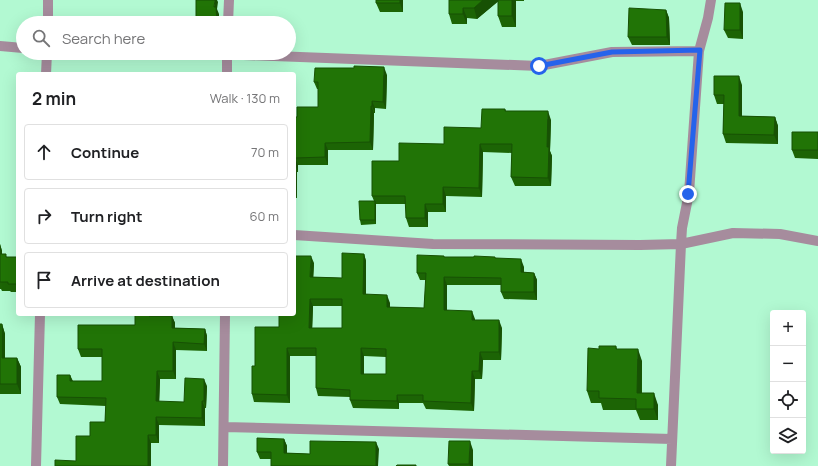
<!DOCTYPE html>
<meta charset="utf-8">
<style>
body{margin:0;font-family:Manrope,sans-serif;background:#f2f2f2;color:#202124}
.controls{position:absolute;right:12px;bottom:12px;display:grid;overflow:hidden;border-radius:4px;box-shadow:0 4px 16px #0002}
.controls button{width:36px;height:36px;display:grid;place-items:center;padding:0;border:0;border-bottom:1px solid #e0e0e0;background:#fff;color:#202124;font:20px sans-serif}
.stop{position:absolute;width:12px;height:12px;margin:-9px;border:3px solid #2563eb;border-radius:50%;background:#fff}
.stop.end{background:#2563eb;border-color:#fff;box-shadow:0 1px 4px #0008}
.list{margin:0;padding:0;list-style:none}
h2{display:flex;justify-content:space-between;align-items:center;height:52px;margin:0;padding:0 16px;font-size:17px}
h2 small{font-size:13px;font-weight:400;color:#757577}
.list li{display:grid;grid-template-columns:26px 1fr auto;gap:12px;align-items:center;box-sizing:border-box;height:56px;margin:0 8px 8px;padding:0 8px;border:1px solid #e0e0e0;border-radius:4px}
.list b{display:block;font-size:15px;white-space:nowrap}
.list em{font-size:13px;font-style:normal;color:#757577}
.icon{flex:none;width:22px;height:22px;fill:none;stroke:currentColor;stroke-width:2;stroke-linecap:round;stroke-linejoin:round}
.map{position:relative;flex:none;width:818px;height:466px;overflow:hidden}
.search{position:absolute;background:#fff;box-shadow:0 4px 16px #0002;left:16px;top:16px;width:280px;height:44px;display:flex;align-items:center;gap:10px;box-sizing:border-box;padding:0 14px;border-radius:22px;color:#757577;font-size:15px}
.panel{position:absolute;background:#fff;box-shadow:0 4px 16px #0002;left:16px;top:72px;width:280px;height:244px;border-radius:4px}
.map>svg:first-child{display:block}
</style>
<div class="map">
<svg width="818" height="466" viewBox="0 0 818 466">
<rect width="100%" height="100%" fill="#b2f9d2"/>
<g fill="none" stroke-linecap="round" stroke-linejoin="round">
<path stroke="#a68c9d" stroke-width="10" d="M48,23V0
M228,23L229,0
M0,46L23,48
M191,53L539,66L612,52L699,51
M46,74L47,53
M227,74V53
M294,235L433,244L640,245L681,244L733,233L780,234L818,241
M224,427L672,439
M36,466L40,314
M223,466L225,314
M671,466L681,244L682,228L689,193L699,51L708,18L711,0"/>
</g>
<path fill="#1c6405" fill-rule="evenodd" d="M403,0V12H380L376,3Z
M449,0H524V1H516V27H502L498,16V1L477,19L467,18V24H452L449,14Z
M666,10L669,18L670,45H632L628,37Z
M743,12V39L728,38L724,30Z
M387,75L386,109L375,108V113H374L373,150H328V165H298V172H297V198H294V117H297L318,107V89H317L314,82Z
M742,85V116L775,117L778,126V144L726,143L723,134L724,104H717L714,95Z
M505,109L506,111L551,120L550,151L552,156L551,186H515L511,177L512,153L483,152L482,197L446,196V212H428V227H409L406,218V204H376V224L361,225L360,220L374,201L372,196L399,161L444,144L481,128Z
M818,132V159L795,158L792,150Z
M0,244L2,251V254L7,257H18V292H11L10,291H2L1,289H0Z
M364,254L366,261V294L390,303V307L424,308L426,280H420L417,273L445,257H495V258L524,267V272L534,273L537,280V300L504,299L501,292V285H447V310L475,319V320L502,328L501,360H483L482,379H475L474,411L426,409L423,403H399V409L353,408L350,400V397L318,396L316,388V356H290V403L254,402L252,394L255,366L279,327L294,314L314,263L313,277L342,278ZM313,306H342V328H312ZM364,356L386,357V374H364Z
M152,314V316H172L175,323V328L205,329L207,336V351L176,350V379H160L159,402H184L207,386L206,408H205V426L159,425V443H151V466H55L76,461L90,436L105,422L106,406L60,404L57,397L70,375L73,381H102V357H81L78,349L135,325Z
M0,324H2L5,334V358H17L21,367V394H0Z
M616,346L617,349L642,361V393L658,405V420H640L636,410H603L601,403H591L587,391L599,349Z
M284,439L287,446V453L310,454L379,449L271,459H260L257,452Z
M473,450V466H449L448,464Z"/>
<path fill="#175104" d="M215,0H217L218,2L217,9L219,14V23H217L214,7Z
M400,0H403V12L400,3Z
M483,0H500L477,19L474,8Z
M512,0H516V27L512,16Z
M740,3L743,12V39L740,30Z
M463,8L467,18V24L463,14Z
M666,10L669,18L670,45L667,37Z
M384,67L387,75L386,109L383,102Z
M739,76L742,85V125L739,116Z
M372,101L375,108V113L372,106Z
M371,106L374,113L373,150L370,142Z
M548,111L551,120L550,151L552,156L551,186L548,178L547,147Z
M775,117L778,126V144L774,135Z
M325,143L328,150V165L325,157Z
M480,144L483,152L482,197L479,188Z
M295,158L298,165V172L295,165Z
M294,165L297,172V198L294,191Z
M443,187L446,196V212L443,204Z
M375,201L376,205V224L375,220Z
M425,204L428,212V227L425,218Z
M0,244L2,251V263L0,256Z
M364,254L366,261V302L363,294Z
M311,256L314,263L313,285L310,277Z
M521,259L524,267L523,280L521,272Z
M534,273L537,280V300L534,292Z
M444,277L447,285V318L444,310Z
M387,295L390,303V315L387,307Z
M310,299L313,306L312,336L309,328Z
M472,311L475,319L474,328L472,320Z
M172,316L175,323V335L172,328Z
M499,320L502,328L501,360L499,352Z
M2,324L5,334V367L2,358Z
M205,329L207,336V351L204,344Z
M173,342L176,350V379L173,371Z
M287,348L290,356V403L287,395Z
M361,348L364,356V382L361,374Z
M638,349L642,361L641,405L637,393Z
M480,352L483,360L482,379L479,371Z
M17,358L21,367V394L17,384Z
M157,371L160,379L159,409L156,401Z
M472,371L475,379L474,411L471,403Z
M70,375L73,383L70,381Z
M204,379L207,386L206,408L204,401Z
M654,393L658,405V420L654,409Z
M397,395L399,403V409L397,401Z
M202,401L205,408V426L202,418Z
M156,417L159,425V443L156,435Z
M148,435L151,443V466H148Z
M284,439L287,446V460L284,453Z
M470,441L473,450V466H470L469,464Z
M376,442L379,449L378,466H376Z"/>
<path fill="#217406" stroke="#175104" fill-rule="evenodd" d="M196,0H215L214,7H216L217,23H196Z
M376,0H400V3H376Z
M449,0H483L474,8H463V14H449Z
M498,0H512V16H498Z
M725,3H740V30H724Z
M629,8L666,10L667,37H628Z
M354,66L384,67L383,102L372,101V106H371L370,142L325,143V157L295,158V165H294V191V117H297V107H318V82H314L315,68H354Z
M714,76H739V116L775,117L774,135L723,134L724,95H714Z
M482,109H505V111H548L547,147H549L548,178L511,177L512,144H480L479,188L443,187V204H425V218H406L405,196H372V161H399V143L444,144V127L481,128Z
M792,132H818V150H792Z
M359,201H375V220H360Z
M342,253L364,254L363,294L387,295V307L424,308L426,273H417V255L444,256V257H474V256L495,257V258L521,259V272L534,273V292H501V278L444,277V310L472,311V320H499V352H480L479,371H472L471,403L423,401V395H397V401L350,400V390L316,388V348H287V395L252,394V366H255V327H279V314H294V256H311L310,277L342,278ZM310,299H342V328H309ZM361,348L386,349V374H361Z
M0,254H6V257H18V284H8V282H0Z
M135,314H149V316H172V328L205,329L204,344L173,342V371H157L156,401L184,402L185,378L204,379V401H202V418L156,417V435H148V466H55V460L76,461V436H90V422H105L106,398L57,397V375H70V381H102V349H78V325H135Z
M0,324H2V358H17V384H0Z
M599,346H616V349H638L637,393H654V409H636V399L599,398V391H587L588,348L599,349Z
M257,438L284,439V453L310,454V441L376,442V466H271V452H257Z
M449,441H470L469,464H448Z
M397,465H416V466H396Z"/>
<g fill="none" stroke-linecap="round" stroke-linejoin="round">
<path stroke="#2563eb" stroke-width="5" d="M539,66L612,52L700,50L688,194"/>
</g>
</svg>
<div class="controls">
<button>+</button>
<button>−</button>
<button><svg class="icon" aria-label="locate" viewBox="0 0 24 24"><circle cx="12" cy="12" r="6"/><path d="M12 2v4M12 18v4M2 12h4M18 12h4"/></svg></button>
<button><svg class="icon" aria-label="layers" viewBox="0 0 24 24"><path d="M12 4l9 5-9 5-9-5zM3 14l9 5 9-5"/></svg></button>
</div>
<div class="stop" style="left:539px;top:66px"></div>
<div class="stop end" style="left:688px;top:194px"></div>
<div class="search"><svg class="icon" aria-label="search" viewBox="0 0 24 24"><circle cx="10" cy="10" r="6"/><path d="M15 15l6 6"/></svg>Search here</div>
<section class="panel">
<h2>2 min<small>Walk · 130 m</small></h2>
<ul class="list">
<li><svg class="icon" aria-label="ahead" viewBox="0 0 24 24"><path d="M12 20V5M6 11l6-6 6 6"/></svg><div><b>Continue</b></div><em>70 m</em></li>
<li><svg class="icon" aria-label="right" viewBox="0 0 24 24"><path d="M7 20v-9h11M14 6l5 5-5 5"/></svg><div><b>Turn right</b></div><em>60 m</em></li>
<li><svg class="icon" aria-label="arrive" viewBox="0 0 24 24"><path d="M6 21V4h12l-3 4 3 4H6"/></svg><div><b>Arrive at destination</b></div></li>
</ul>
</section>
</div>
